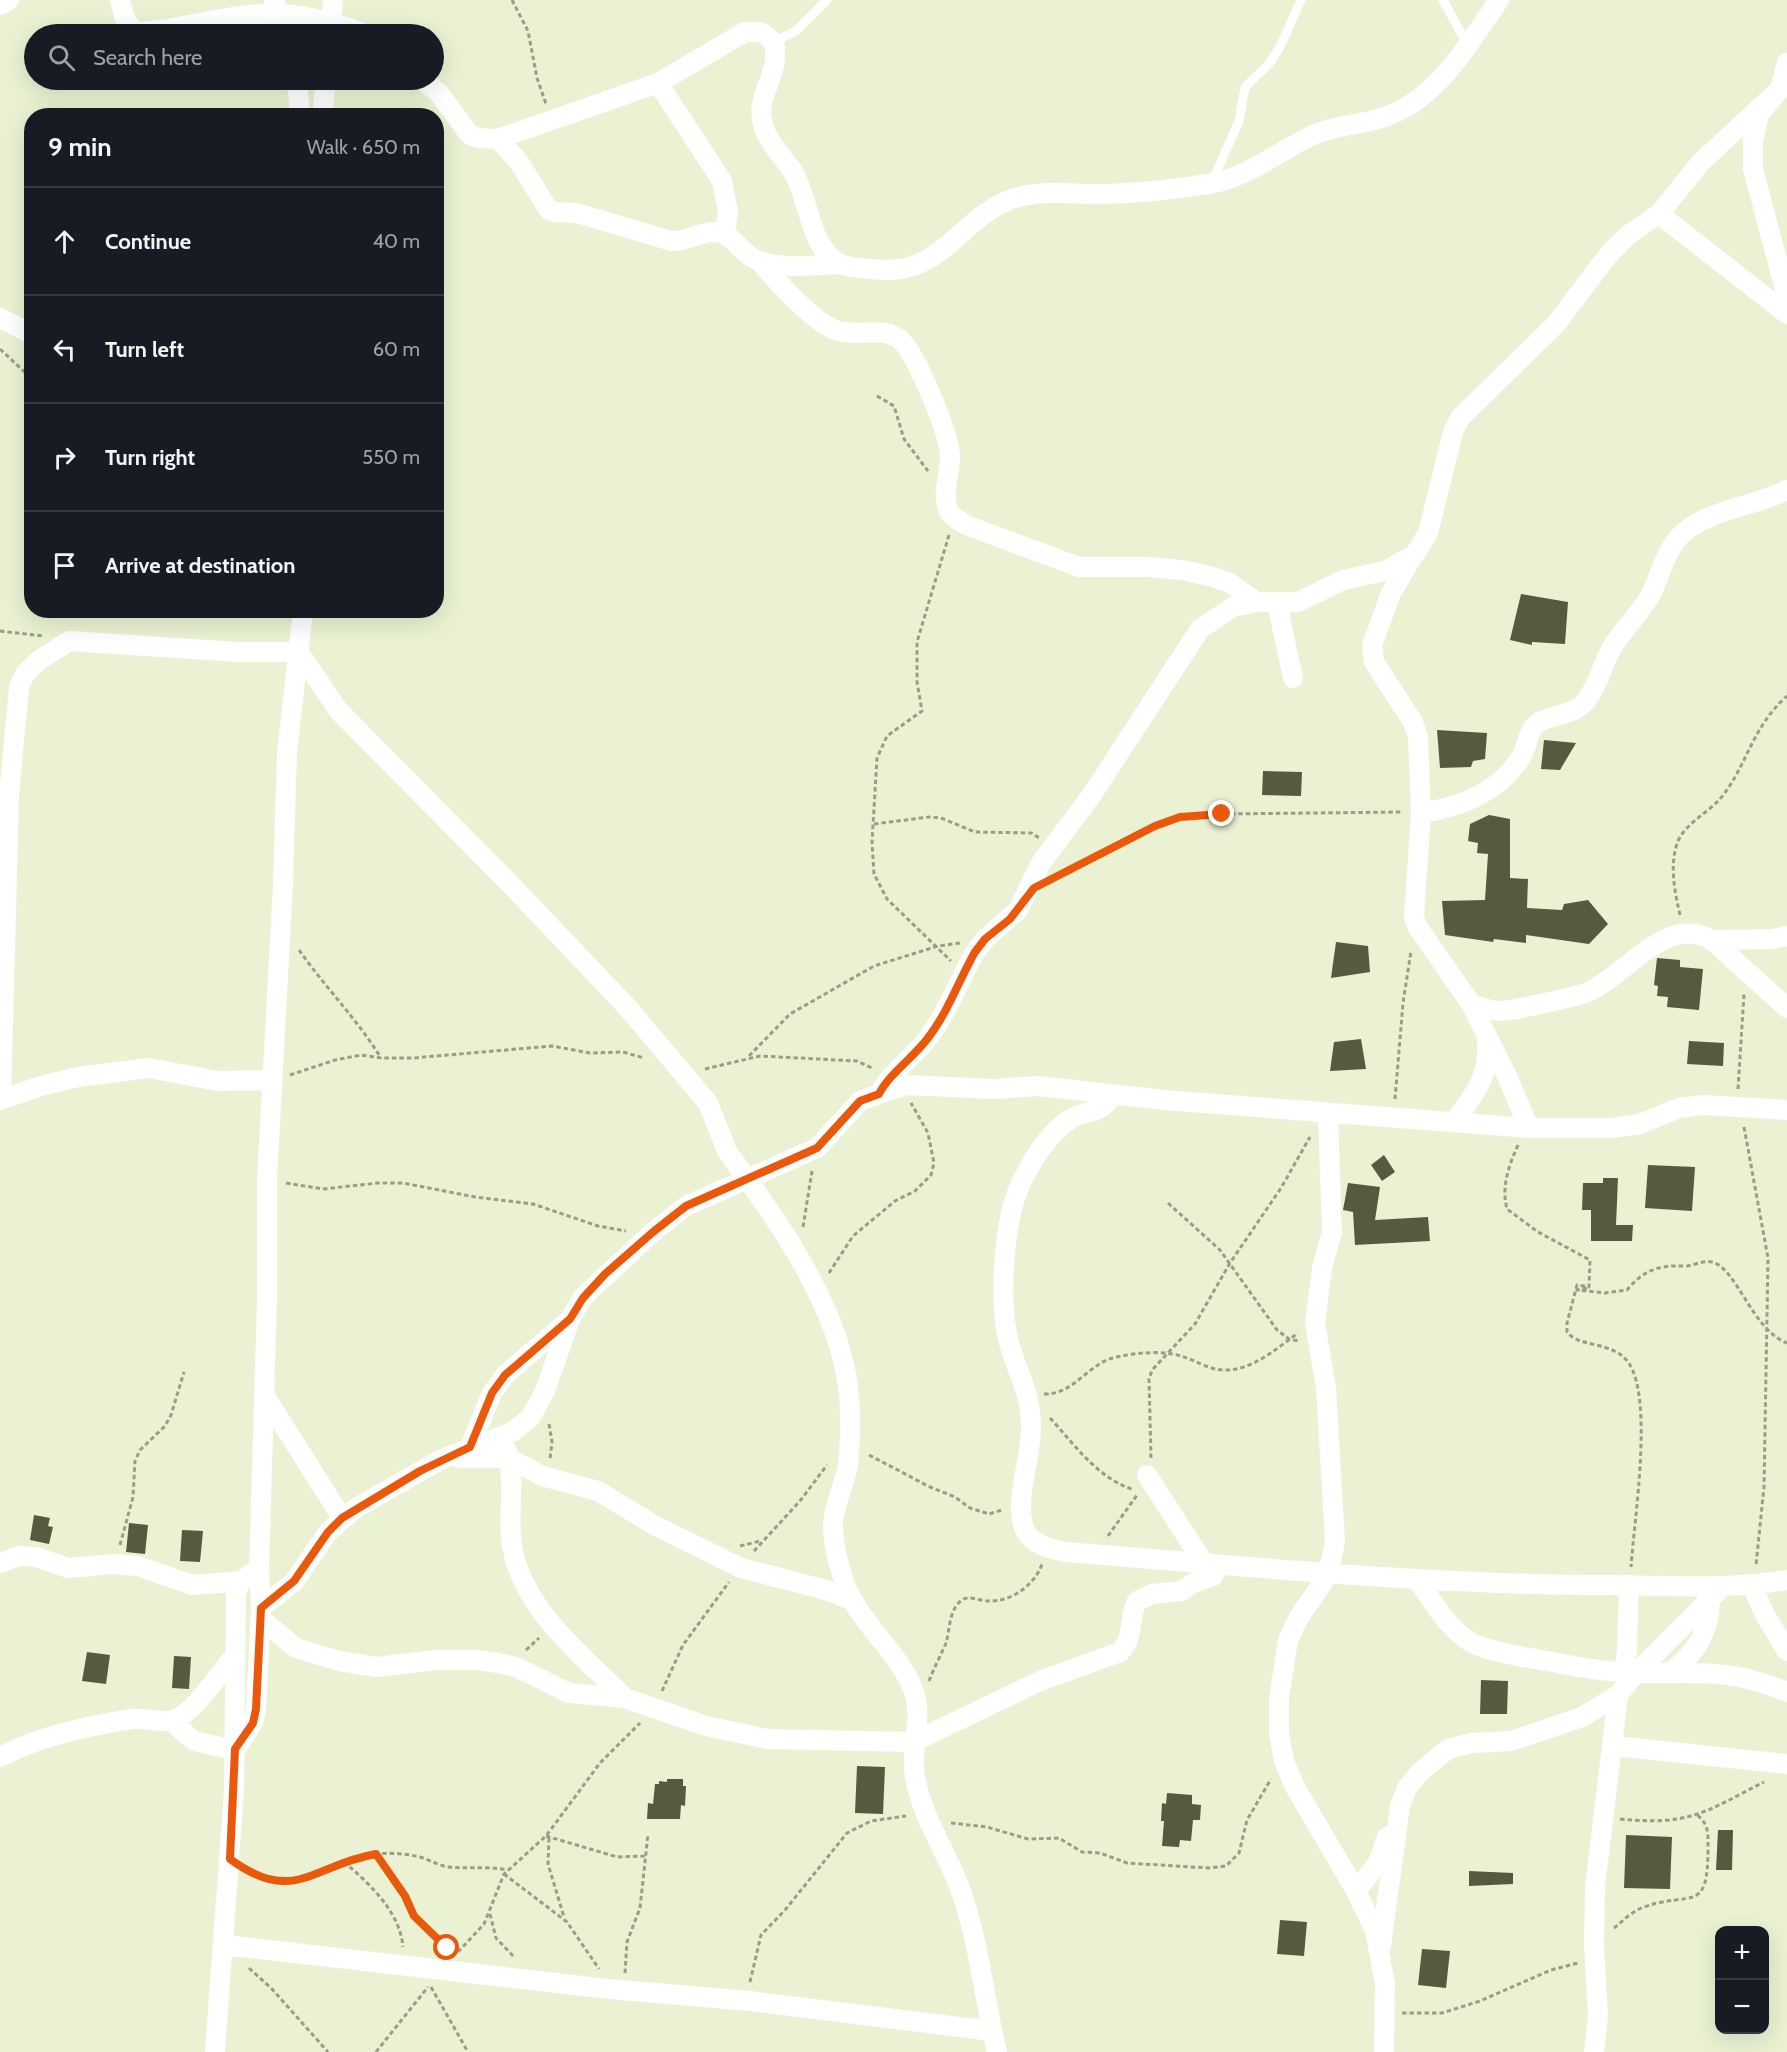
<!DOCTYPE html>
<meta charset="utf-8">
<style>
body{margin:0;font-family:Cabin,sans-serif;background:#20242c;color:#f1f3f6}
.controls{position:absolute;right:18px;bottom:18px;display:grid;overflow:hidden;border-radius:12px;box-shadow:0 6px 24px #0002}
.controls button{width:54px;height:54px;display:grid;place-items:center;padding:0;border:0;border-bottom:2px solid #363941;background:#171b24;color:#f1f3f6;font:30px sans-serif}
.stop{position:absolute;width:18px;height:18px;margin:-14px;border:4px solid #ea580c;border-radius:50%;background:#fff}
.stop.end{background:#ea580c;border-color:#fff;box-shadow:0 2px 6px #0008}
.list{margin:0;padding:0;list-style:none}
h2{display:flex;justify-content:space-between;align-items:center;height:78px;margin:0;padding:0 24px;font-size:26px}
h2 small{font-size:20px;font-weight:400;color:#9ea1a6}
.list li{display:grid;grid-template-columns:39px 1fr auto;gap:18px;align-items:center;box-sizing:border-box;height:108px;padding:0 24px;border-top:2px solid #363941}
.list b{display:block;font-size:22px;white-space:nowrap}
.list em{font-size:20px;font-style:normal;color:#9ea1a6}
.icon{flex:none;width:33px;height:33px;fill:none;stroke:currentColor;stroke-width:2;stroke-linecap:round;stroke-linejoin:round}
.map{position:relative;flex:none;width:1787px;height:2052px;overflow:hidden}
.search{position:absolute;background:#171b24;box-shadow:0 6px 24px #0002;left:24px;top:24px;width:420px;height:66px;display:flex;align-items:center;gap:15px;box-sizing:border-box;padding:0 21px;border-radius:33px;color:#9ea1a6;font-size:22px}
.panel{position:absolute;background:#171b24;box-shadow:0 6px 24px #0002;left:24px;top:108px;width:420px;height:510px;border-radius:24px}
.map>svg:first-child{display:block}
</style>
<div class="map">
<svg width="1787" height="2052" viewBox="0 0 1787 2052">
<rect width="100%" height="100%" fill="#eaf2d3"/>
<path fill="#555b40" d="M1521,594L1568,602L1565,644L1532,642V645L1510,640Z
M1437,730L1487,733L1485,759L1473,761L1471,767L1440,768Z
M1544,740L1576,743L1560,770L1541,769Z
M1263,771L1302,772L1301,796L1262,795Z
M1489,815L1510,819V878L1528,879L1527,908L1562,910L1564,904L1588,900L1608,924L1589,944L1526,935V943L1494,939L1493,942L1445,935L1442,901L1485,900L1488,854L1477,853L1478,843L1468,841L1470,824Z
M1336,942L1368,946L1370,972L1331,978Z
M1657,958L1680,960V967L1703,969L1699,1010L1667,1007L1668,997L1657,996L1658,986L1654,985Z
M1361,1039L1366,1069L1330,1071L1334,1042Z
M1689,1041L1724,1043L1723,1066L1687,1064Z
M1384,1155L1395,1172L1382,1181L1371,1165Z
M1648,1165L1695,1167L1692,1211L1645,1208Z
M1603,1178H1618L1616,1225H1633L1632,1241H1591V1210H1582L1583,1183H1603Z
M1348,1183L1380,1187L1375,1220L1428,1217L1430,1241L1355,1245L1353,1212L1343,1210Z
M34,1515L50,1518L48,1526L53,1527L49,1544L30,1540Z
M129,1523L148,1525L145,1554L126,1552Z
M182,1530L203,1531L200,1562L180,1561Z
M87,1652L110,1655L106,1684L82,1681Z
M174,1656L191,1657L189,1689L172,1688Z
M1481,1680L1508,1681L1507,1714H1480Z
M857,1766L885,1767L883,1814L855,1813Z
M667,1779H683V1786H686L685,1806L681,1805L680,1819H647L648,1803L653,1804L655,1784H659V1781L667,1782Z
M1167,1793L1192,1795V1804L1201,1805L1200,1820H1193L1191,1841L1180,1840L1179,1847L1162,1846L1164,1821H1161L1162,1803L1166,1804Z
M1718,1830H1733L1732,1870H1716Z
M1626,1835L1672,1837L1670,1889L1624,1888Z
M1469,1871L1513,1873V1884L1469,1886Z
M1280,1920L1307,1922L1304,1956L1277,1954Z
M1422,1949L1450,1951L1446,1988L1418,1985Z"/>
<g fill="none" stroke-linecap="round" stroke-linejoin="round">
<path stroke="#989e87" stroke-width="3" stroke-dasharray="4.5 3" stroke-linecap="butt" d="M512,0L528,31L537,78L546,104
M0,349L32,379
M877,396L894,406L904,439L928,471
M949,535L917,642V682L922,711L887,736L877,758L872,842L874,874L887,899L951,961
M0,631L43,636
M874,824L929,817L941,818L975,832L1032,833L1039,838
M1057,876L1155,826L1180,817L1222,814L1402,812
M1680,915C1675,893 1670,869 1676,847C1681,826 1705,815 1719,800C1747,768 1750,729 1787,696
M299,950C325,987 357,1019 381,1058
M749,1056L790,1014L874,966L938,946L960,943
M705,1069L760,1056L857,1061L874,1069
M290,1075L335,1060L361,1055L381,1058H413L552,1046L590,1053L623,1052L644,1058
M1738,1089L1744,994
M1395,1099L1403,1003L1411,951
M1744,1127L1768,1258L1764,1487L1756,1565
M1518,1145C1509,1165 1501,1187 1507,1209L1538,1232L1590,1260L1589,1287L1577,1285L1567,1323V1332C1579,1348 1613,1341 1628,1362C1654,1397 1634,1521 1631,1567
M286,1183L323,1189L378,1183H403L475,1197L533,1204L598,1226L626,1231
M1168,1203L1220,1250L1277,1330L1289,1339L1299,1341
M803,1227L812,1171
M829,1273L853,1236L895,1201L915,1191L931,1175L934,1163L928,1133L911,1103
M1587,1288L1577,1290L1605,1293L1627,1290C1644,1270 1658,1265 1684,1266C1694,1266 1702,1260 1712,1262C1737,1268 1752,1330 1787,1343
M1044,1394C1074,1395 1088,1363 1116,1357C1136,1353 1161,1350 1181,1356C1195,1360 1209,1370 1224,1370C1252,1371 1277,1348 1298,1333
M1050,1418C1076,1446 1096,1477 1134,1490
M549,1424L552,1442L550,1459
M869,1455L930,1487L955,1497L970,1508L989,1514L1002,1510
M1151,1458L1149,1379L1152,1370L1195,1324L1230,1263L1281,1188L1310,1137
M1108,1536L1137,1495
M120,1545L133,1497L135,1461L140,1450L165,1426L171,1415L184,1372
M740,1546L760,1541
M754,1551L800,1501L827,1465
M526,1650L539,1638
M929,1681C934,1668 941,1655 946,1643C950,1629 949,1609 962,1600C969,1595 980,1601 989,1601C1011,1602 1035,1585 1042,1564
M662,1691L683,1645L729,1582
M1620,1819C1690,1826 1705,1812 1764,1782
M951,1823L987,1827L1028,1839L1059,1838L1082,1852L1100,1853L1127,1863L1209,1868L1226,1866L1239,1853L1247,1820L1271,1779
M546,1836L617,1857L645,1856
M549,1838L548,1864L564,1917
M376,1854L405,1896L414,1916L451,1951
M344,1862C370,1884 400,1912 403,1947
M246,1870C287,1897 320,1866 359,1857C380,1852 403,1852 423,1858C432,1861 440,1866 449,1867C469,1869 487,1866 508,1870
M504,1874L567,1922L599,1969
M490,1914L496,1938L515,1958
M1614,1928C1623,1921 1632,1911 1644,1907C1691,1890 1708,1916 1708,1848C1708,1834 1709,1824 1697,1815
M458,1952L484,1924L504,1874L546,1836L600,1763L640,1723
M249,1968L272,1989L328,2052
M625,1973L627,1942L640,1908L648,1834
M750,1982L761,1935L785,1910L847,1833L871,1821L906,1816
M431,1987L468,2052
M1402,2013H1442L1480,2001L1551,1970L1578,1963
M376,2052L428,1987"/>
<path stroke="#fff" stroke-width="9" d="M1443,0L1467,44
M774,42L796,31L827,0
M1212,182L1239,121L1245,87L1269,64L1280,47L1301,0"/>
<path stroke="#fff" stroke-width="20" d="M120,0C123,13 125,26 138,32C180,30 220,16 262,14C296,12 334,22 366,34
M274,0L287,34
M0,5L9,0
M330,34L333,0
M1787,63L1780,89L1759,114L1753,141V169L1787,297
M297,80L300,116
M422,80L438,92L469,134L478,138L498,139L658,83L745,32H761L774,42C781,75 757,92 762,119C765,140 781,154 792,170C810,198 808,245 838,263C847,268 862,268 872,269C945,278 956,218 1015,198C1042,189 1076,195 1105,194C1137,193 1177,189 1209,184C1247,178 1279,151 1313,135C1337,124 1366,125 1390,115C1440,95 1470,42 1499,0
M658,83L722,181L728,212L725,234
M322,116L326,80
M498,139L519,162L548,209L554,212L577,213L671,241C687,242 701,231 716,232C734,234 741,254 757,260C781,270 815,265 840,264
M1659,214L1787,314
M759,261C778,282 808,317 833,329C856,340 889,321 906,346C920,366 949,432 950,456C950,473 943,489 947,506C949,516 958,520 966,525L1079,567H1148L1182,570L1213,577L1230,583L1256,602
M0,318L32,334
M1413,556L1391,593L1372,645L1374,662L1413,722L1418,737L1421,813L1414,917L1417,926L1471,1004L1507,1076L1529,1128
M1283,603L1279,613L1293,678
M1421,813C1460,807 1499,793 1521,757C1527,748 1527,736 1533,728C1542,714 1571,718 1585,702C1597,688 1602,666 1611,649C1623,629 1643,611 1653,590C1661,572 1666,551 1679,537C1706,509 1754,507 1787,490
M1712,940L1772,939L1787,936
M1471,1004C1480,1007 1488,1010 1498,1011C1512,1011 1575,997 1588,992C1628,974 1665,914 1712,940L1787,1008
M879,1094L906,1085L994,1089L1038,1086L1164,1100L1529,1128H1612L1640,1124L1679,1108L1704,1105L1787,1110
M1113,1095C1096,1118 1092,1107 1072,1118C1048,1132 1028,1166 1018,1190C1003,1228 999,1304 1009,1343C1017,1372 1029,1389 1031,1421C1033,1454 1015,1494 1023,1525C1028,1544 1050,1549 1066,1552C1246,1566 1425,1585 1606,1585C1667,1585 1727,1590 1787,1580
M1,1099L9,796L19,687L25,674L38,661L69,641L238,652H299L338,710L514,888L628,1008L708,1103L727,1151C782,1227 853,1323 850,1421C850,1437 850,1454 847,1470C843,1487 835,1504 833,1522C832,1539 837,1558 842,1575C854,1621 902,1652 915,1695C922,1719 910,1751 915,1777C922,1816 943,1846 957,1881C979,1935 983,1996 997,2052
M0,1100L41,1086L78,1077L149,1068L218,1081L271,1080
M1325,1113L1328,1114L1332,1232L1322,1268L1315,1323L1326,1388L1335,1542L1328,1575L1299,1617L1288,1640L1279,1698V1734L1284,1761L1295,1787L1356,1891L1375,1931L1385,1984L1384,2052
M1455,1121C1474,1093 1489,1080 1487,1043
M265,1396L342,1518
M470,1447L492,1393L505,1375L569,1320
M507,1451C516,1483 507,1514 512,1546C522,1609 583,1656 625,1698
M459,1458H509L542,1476L598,1491L654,1525L741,1568L826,1590L851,1600
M1147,1475L1205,1565
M0,1563L19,1556L36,1557L68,1568L113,1564L138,1566L192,1585L241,1581
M1417,1579C1432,1601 1450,1632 1474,1644C1492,1652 1517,1656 1536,1659C1568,1665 1602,1672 1635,1673C1696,1674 1728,1667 1787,1692
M1752,1586L1765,1615L1787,1651
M261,1608L294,1582L328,1532L356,1508L442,1459L512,1432L530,1418L545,1391L570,1319L583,1297L653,1232L686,1206L817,1148L860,1101L879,1094C890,1073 913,1058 928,1038C948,1012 959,980 975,952L985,939L1018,910L1041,863L1091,796L1200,629L1233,607L1256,602H1298L1343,580L1385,571L1415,554L1428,533L1453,432L1460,418L1556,324L1609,254L1628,235L1659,214L1701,162L1780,89
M261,1619L296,1648L339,1661L377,1667L435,1660H477L498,1663L516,1667L569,1693L625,1698L706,1726L768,1739L913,1742L1040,1681L1120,1652C1135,1637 1128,1619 1137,1601L1152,1594L1182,1591L1193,1583L1213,1576L1218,1566
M1624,1672L1627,1650L1629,1585
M1671,1672C1696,1653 1710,1632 1710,1599
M171,1721L194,1741L235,1750L253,1723L256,1709L261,1608L259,1568L267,1300V1179L283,884L287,753L303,610
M1614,1746L1787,1764
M0,1757C40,1736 87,1726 132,1719C144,1717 161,1724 173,1720C194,1714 220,1672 235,1655
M1356,1891L1378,1863L1387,1837
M224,1945L609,1989L750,2001L992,2031
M1381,1946L1400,1806L1407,1788L1420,1772L1448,1749L1472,1743L1511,1741L1582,1717L1618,1695
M215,2052L234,1790L236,1593L241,1581L259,1568
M1594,2052L1598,2016L1594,1945L1595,1887L1618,1695L1636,1673L1721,1588"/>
</g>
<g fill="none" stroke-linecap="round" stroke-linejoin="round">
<path stroke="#ea580c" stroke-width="8" d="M447,1948L414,1916L405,1896L376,1854C312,1865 294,1906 230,1859L235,1749L253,1723L256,1709L261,1608L294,1581L328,1532L342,1518L420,1471L470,1447L492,1393L505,1375L570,1319L583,1298L605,1274L653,1232L686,1206L817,1148L860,1101L879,1094C890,1073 913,1058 928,1038C948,1012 959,980 975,952L985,939L1010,919L1034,888L1155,826L1180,817L1222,814"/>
</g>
</svg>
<div class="controls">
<button>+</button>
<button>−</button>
</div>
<div class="stop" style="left:447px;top:1948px"></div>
<div class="stop end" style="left:1222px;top:814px"></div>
<div class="search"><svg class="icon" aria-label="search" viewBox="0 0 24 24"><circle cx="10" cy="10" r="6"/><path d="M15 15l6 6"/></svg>Search here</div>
<section class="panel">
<h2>9 min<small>Walk · 650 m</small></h2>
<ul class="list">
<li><svg class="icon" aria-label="ahead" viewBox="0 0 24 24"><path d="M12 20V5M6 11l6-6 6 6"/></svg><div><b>Continue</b></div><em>40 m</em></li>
<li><svg class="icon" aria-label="left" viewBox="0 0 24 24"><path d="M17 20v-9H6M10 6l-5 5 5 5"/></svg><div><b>Turn left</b></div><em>60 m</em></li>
<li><svg class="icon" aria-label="right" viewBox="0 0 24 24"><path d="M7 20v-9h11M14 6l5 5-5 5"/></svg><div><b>Turn right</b></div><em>550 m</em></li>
<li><svg class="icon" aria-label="arrive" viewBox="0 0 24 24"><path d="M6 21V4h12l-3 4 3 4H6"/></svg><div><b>Arrive at destination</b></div></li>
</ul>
</section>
</div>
